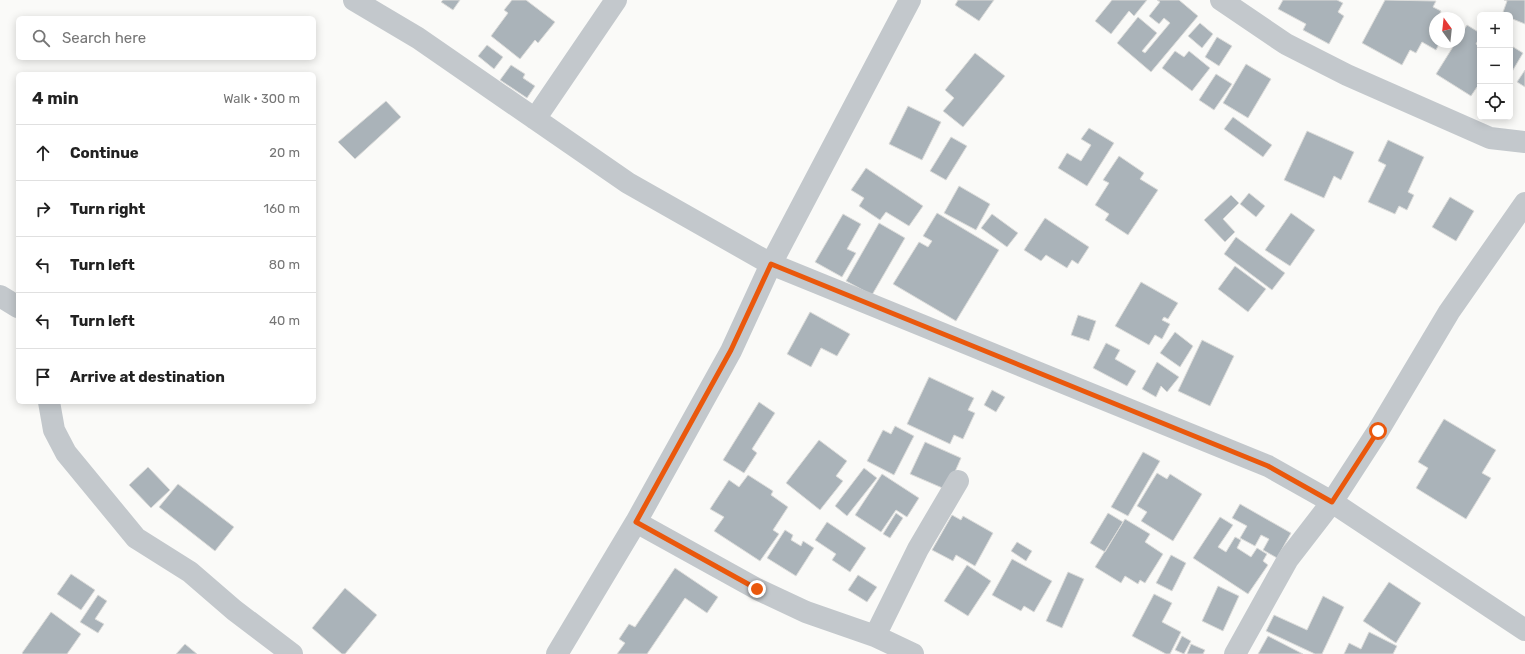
<!DOCTYPE html>
<meta charset="utf-8">
<style>
body{margin:0;font-family:Rubik,sans-serif;background:#f6f6f6;color:#222}
.controls{position:absolute;right:12px;top:12px;display:grid;overflow:hidden;border-radius:6px;box-shadow:0 2px 10px #0003}
.controls button{width:36px;height:36px;display:grid;place-items:center;padding:0;border:0;border-bottom:1px solid #e0e0e0;background:#fff;color:#222;font:20px sans-serif}
.compass{position:absolute;left:1429px;top:12px;width:36px;height:36px;border-radius:50%;background:#fff;box-shadow:0 2px 10px #0003;rotate:345deg}
.stop{position:absolute;width:12px;height:12px;margin:-9px;border:3px solid #ea580c;border-radius:50%;background:#fff}
.stop.end{background:#ea580c;border-color:#fff;box-shadow:0 1px 4px #0008}
.list{margin:0;padding:0;list-style:none}
h2{display:flex;justify-content:space-between;align-items:center;height:52px;margin:0;padding:0 16px;font-size:17px}
h2 small{font-size:13px;font-weight:400;color:#767676}
.list li{display:grid;grid-template-columns:26px 1fr auto;gap:12px;align-items:center;box-sizing:border-box;height:56px;padding:0 16px;border-top:1px solid #e0e0e0}
.list b{display:block;font-size:15px;white-space:nowrap}
.list em{font-size:13px;font-style:normal;color:#767676}
.icon{flex:none;width:22px;height:22px;fill:none;stroke:currentColor;stroke-width:2;stroke-linecap:round;stroke-linejoin:round}
.map{position:relative;flex:none;width:1525px;height:654px;overflow:hidden}
.search{position:absolute;background:#fff;box-shadow:0 2px 10px #0003;left:16px;top:16px;width:300px;height:44px;display:flex;align-items:center;gap:10px;box-sizing:border-box;padding:0 14px;border-radius:6px;color:#767676;font-size:15px}
.panel{position:absolute;background:#fff;box-shadow:0 2px 10px #0003;left:16px;top:72px;width:300px;height:332px;border-radius:6px}
.map>svg:first-child{display:block}
</style>
<div class="map">
<svg width="1525" height="654" viewBox="0 0 1525 654">
<rect width="100%" height="100%" fill="#fafaf8"/>
<path fill="#aab3b9" stroke="#dcdcda" d="M443,0H460L453,10L441,2Z
M512,0H526L555,22L538,43L535,40L520,59L491,36L508,13L504,10Z
M958,0H994L979,21L955,5Z
M1112,0H1147L1134,16L1129,11L1111,34L1095,21Z
M1157,0H1179L1198,16L1151,72L1117,43L1138,17L1157,33L1142,51L1145,53L1170,23L1164,18L1159,24L1149,16L1160,2Z
M1283,0H1337L1343,3L1338,12L1344,16L1329,44L1303,30L1306,24L1278,9Z
M1385,0L1436,1L1433,7L1441,11L1438,18H1435V42H1440L1436,50L1422,42L1416,53L1410,50L1402,65L1362,43Z
M1504,0H1525V24L1510,18V15H1502L1507,1Z
M1200,23L1213,34L1202,48L1188,36Z
M1467,25L1480,33V37L1476,44L1480,46V90L1477,87L1471,96L1436,74L1456,42H1459V38Z
M1217,37L1232,46L1219,66L1205,57Z
M487,45L503,57L494,69L478,56Z
M1510,45L1523,53L1510,75Z
M1175,51L1184,57L1189,51L1210,68L1192,91L1162,68Z
M975,53L1005,76L963,127L943,111L954,98L945,90Z
M1246,64L1271,79L1248,118L1223,103Z
M511,65L525,74L523,78L535,86L527,98L500,80Z
M1525,70V87L1517,82Z
M1216,74L1232,84L1214,110L1199,100Z
M386,101L401,117L355,159L338,142Z
M908,106L941,122L922,160L889,144Z
M1233,117L1272,145L1263,157L1224,129Z
M1089,128L1114,143L1087,186L1058,168L1067,153L1081,161L1091,145L1081,139Z
M1307,131L1354,152L1341,180L1334,176L1324,198L1284,180Z
M951,137L967,146L946,180L930,171Z
M1388,140L1424,157L1408,192L1414,195L1407,210L1399,206L1395,214L1368,202L1386,165L1378,161Z
M1119,156L1144,173L1140,179L1158,190L1128,235L1105,220L1109,214L1095,205L1109,183L1103,180Z
M866,168L923,206L909,226L886,212L880,220L859,206L864,198L851,190Z
M959,186L990,204L976,230L944,213Z
M1249,193L1265,206L1256,217L1240,204Z
M1231,195L1239,203L1223,219L1235,232L1225,242L1204,220Z
M1450,197L1474,211L1456,241L1432,227Z
M937,213L999,250L956,321L893,284L919,242L928,247L932,241L923,236Z
M1291,213L1315,230L1290,266L1265,250Z
M843,214L861,224L847,249L856,253L842,277L815,262Z
M992,214L1018,233L1007,247L981,228Z
M1045,218L1089,247L1078,264L1072,260L1067,268L1046,255L1041,261L1024,250Z
M879,223L905,238L872,295L846,281Z
M1236,237L1285,273L1272,290L1224,254Z
M1235,266L1266,289L1248,312L1218,289Z
M1141,282L1178,303L1168,319L1164,317L1162,320L1170,324L1162,339L1155,335L1149,345L1115,326Z
M810,312L850,334L837,356L821,348L811,367L787,354Z
M1078,315L1096,321L1089,341L1071,335Z
M1175,332L1193,346L1180,367L1160,353Z
M1202,340L1234,356L1210,406L1178,391Z
M1106,343L1120,350L1115,359L1136,371L1127,386L1093,368Z
M1157,362L1179,377L1167,392L1161,386L1156,397L1142,389Z
M929,377L974,398L968,410L975,413L963,439L954,435L950,444L907,424Z
M992,390L1005,397L996,412L984,405Z
M759,402L775,413L752,449L757,453L744,473L723,460Z
M1444,419L1496,450L1482,473L1491,478L1466,519L1416,488L1428,468L1418,462Z
M895,426L914,436L894,475L867,461L883,430L891,434Z
M819,440L847,461L836,476L843,481L820,510L786,483Z
M925,442L961,458L947,490L910,474Z
M1143,452L1160,461L1128,516L1111,507Z
M148,467L170,490L151,508L129,485Z
M864,468L877,478L847,516L835,506Z
M1157,473L1167,479L1170,474L1202,494L1173,541L1141,521L1147,512L1137,506Z
M882,474L919,498L907,517L896,510L881,532L855,515Z
M748,475L773,491L771,495L788,507L773,530L779,534L760,561L714,531L724,517L710,509L729,480L739,487Z
M178,484L234,527L215,551L159,507Z
M1240,504L1291,533L1277,558L1263,550L1269,539L1261,535L1255,546L1240,538L1247,526L1232,518Z
M896,513L903,518L890,538L883,534Z
M1108,513L1123,522L1105,552L1090,543Z
M952,515L961,520L963,516L993,533L975,566L956,555L953,561L932,550Z
M1220,517L1233,525L1218,547L1226,552L1235,537L1241,540L1237,548L1251,557L1257,548L1267,554L1263,561L1268,565L1248,594L1193,558Z
M1125,519L1150,534L1145,542L1163,554L1145,583L1140,580L1138,584L1125,576L1121,583L1095,567Z
M827,522L866,548L850,572L832,560L836,554L815,540Z
M785,530L793,535L791,540L801,546L803,541L814,548L796,576L767,558Z
M1017,542L1032,551L1026,561L1011,551Z
M1171,555L1186,563L1172,591L1156,583Z
M1012,559L1052,581L1034,612L1024,606L1021,611L992,595Z
M967,565L991,581L968,616L944,601Z
M675,568L718,597L707,613L685,598L647,654H617L625,643L619,639L629,624L635,627Z
M1068,572L1084,579L1062,628L1046,621Z
M71,574L95,590L81,610L57,594Z
M858,575L877,587L867,602L848,590Z
M1389,582L1421,603L1396,643L1363,621Z
M1218,586L1239,596L1223,631L1202,621Z
M345,588L377,615L345,654H342L312,628Z
M1154,594L1172,603L1162,622L1181,632L1170,654H1166L1132,636Z
M98,595L107,601L95,619L104,624L98,633L80,622Z
M1323,596L1344,607L1322,654H1315L1266,631L1274,615L1307,630Z
M51,612L81,634L67,654H23L22,653Z
M1369,632L1397,646L1393,654H1344L1349,643L1361,649Z
M1182,636L1191,641L1184,654L1175,650Z
M1268,636L1303,654H1258Z
M185,644L197,654H176Z
M1191,644L1205,650L1203,654H1187Z"/>
<g fill="none" stroke-linecap="round" stroke-linejoin="round">
<path stroke="#c3c8cc" stroke-width="22" d="M354,0L418,38L628,183L771,264L1268,466L1332,502L1525,630
M1221,0L1286,44L1347,75L1490,138L1525,142
M535,119L616,0
M0,296L18,307
M49,402L54,430L66,453L136,538L190,572L234,610L292,654
M636,522L757,589L806,612L875,636L913,654
M875,636L918,549L958,481
M557,654L636,522L731,351L771,264L910,0
M1235,654L1288,559L1332,502L1378,431L1449,312L1525,203"/>
</g>
<g fill="none" stroke-linecap="round" stroke-linejoin="round">
<path stroke="#ea580c" stroke-width="5" d="M757,589L636,522L731,350L771,264L1268,466L1332,502L1378,431"/>
</g>
</svg>
<div class="controls">
<button>+</button>
<button>−</button>
<button><svg class="icon" aria-label="locate" viewBox="0 0 24 24"><circle cx="12" cy="12" r="6"/><path d="M12 2v4M12 18v4M2 12h4M18 12h4"/></svg></button>
</div>
<svg class="compass" viewBox="-18 -18 36 36"><path d="M0-13l5 13h-10z" fill="#e53935"/><path d="M0 13l5-13h-10z" fill="#767676"/></svg>
<div class="stop" style="left:1378px;top:431px"></div>
<div class="stop end" style="left:757px;top:589px"></div>
<div class="search"><svg class="icon" aria-label="search" viewBox="0 0 24 24"><circle cx="10" cy="10" r="6"/><path d="M15 15l6 6"/></svg>Search here</div>
<section class="panel">
<h2>4 min<small>Walk · 300 m</small></h2>
<ul class="list">
<li><svg class="icon" aria-label="ahead" viewBox="0 0 24 24"><path d="M12 20V5M6 11l6-6 6 6"/></svg><div><b>Continue</b></div><em>20 m</em></li>
<li><svg class="icon" aria-label="right" viewBox="0 0 24 24"><path d="M7 20v-9h11M14 6l5 5-5 5"/></svg><div><b>Turn right</b></div><em>160 m</em></li>
<li><svg class="icon" aria-label="left" viewBox="0 0 24 24"><path d="M17 20v-9H6M10 6l-5 5 5 5"/></svg><div><b>Turn left</b></div><em>80 m</em></li>
<li><svg class="icon" aria-label="left" viewBox="0 0 24 24"><path d="M17 20v-9H6M10 6l-5 5 5 5"/></svg><div><b>Turn left</b></div><em>40 m</em></li>
<li><svg class="icon" aria-label="arrive" viewBox="0 0 24 24"><path d="M6 21V4h12l-3 4 3 4H6"/></svg><div><b>Arrive at destination</b></div></li>
</ul>
</section>
</div>
